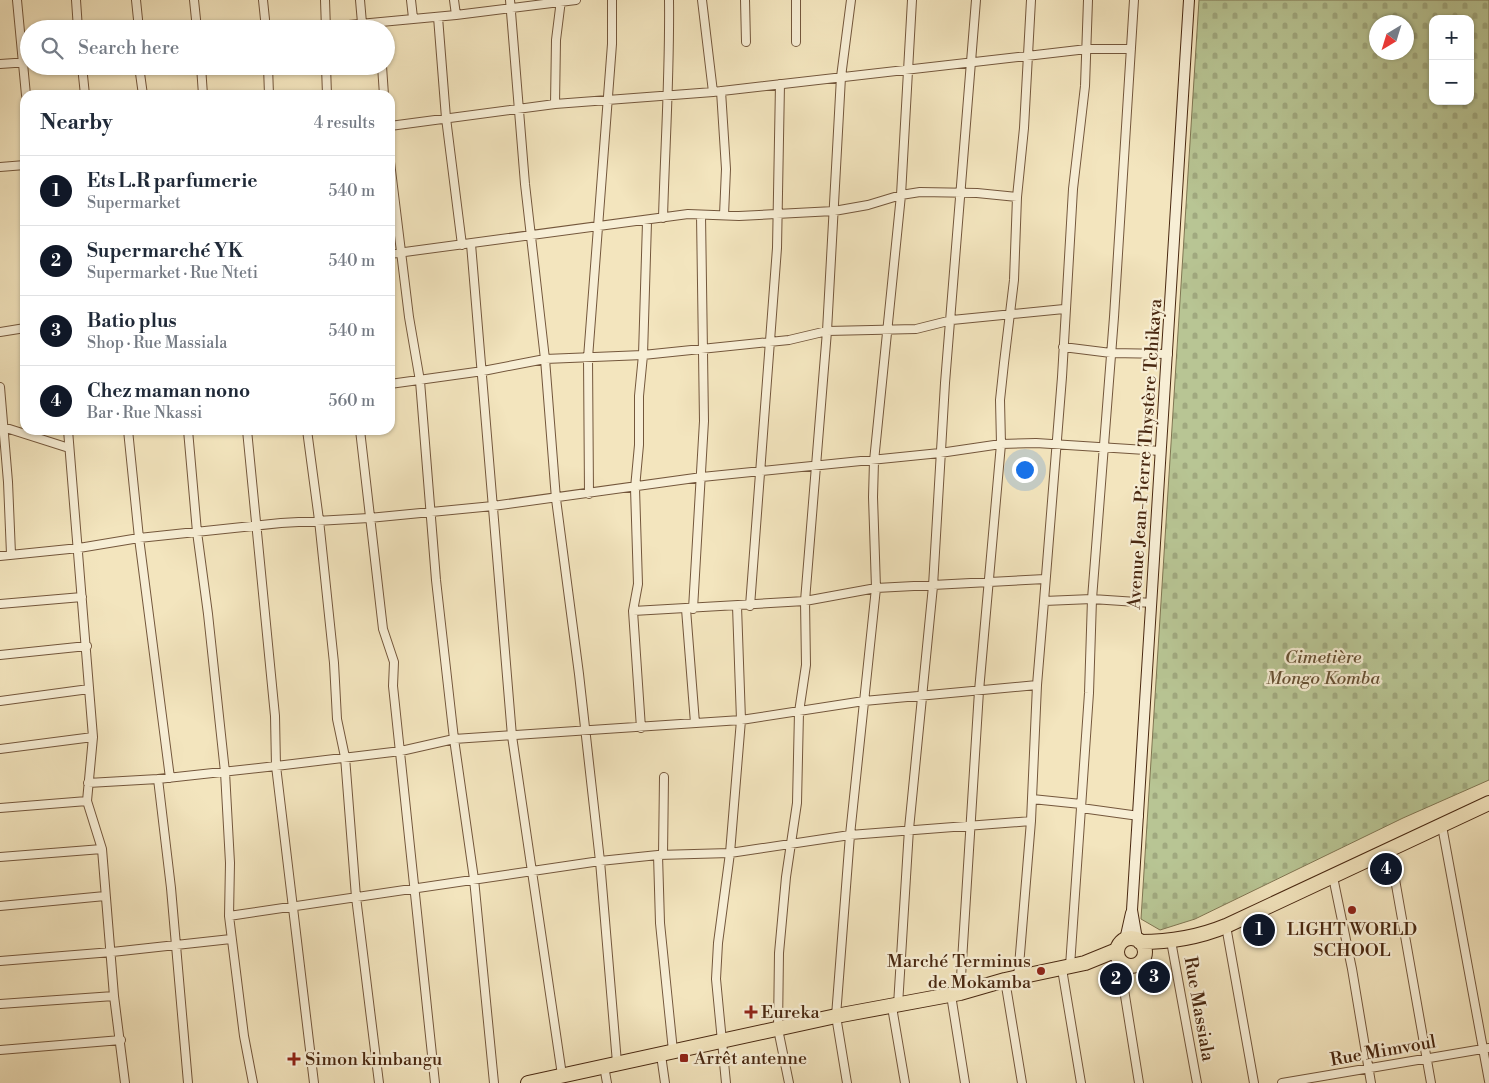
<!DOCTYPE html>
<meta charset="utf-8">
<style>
body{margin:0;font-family:"Libre Bodoni",serif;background:#f6f6f7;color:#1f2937}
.controls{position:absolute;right:15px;top:15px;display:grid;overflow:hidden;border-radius:10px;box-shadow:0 1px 4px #0004}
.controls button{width:45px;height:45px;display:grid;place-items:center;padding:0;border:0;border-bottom:1px solid #e0e1e3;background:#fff;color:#1f2937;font:25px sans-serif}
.compass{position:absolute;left:1369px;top:15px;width:45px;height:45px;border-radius:50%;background:#fff;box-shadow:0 1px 4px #0004;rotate:218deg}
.you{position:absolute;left:1024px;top:469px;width:18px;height:18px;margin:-12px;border:4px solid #fff;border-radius:50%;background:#1a73e8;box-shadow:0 0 0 8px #1a73e833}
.badge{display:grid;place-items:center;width:32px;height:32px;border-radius:50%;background:#111827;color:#fff;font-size:16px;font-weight:700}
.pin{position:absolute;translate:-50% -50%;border:2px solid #fff;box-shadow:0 1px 5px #0006}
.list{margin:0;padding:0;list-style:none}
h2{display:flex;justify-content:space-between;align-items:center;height:65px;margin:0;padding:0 20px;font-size:21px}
h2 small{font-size:16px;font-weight:400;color:#747a83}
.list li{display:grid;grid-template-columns:32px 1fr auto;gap:15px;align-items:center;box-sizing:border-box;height:70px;padding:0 20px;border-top:1px solid #e0e1e3}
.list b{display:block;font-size:19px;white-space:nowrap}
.list p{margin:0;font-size:16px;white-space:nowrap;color:#747a83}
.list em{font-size:16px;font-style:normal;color:#747a83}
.icon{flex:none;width:28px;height:28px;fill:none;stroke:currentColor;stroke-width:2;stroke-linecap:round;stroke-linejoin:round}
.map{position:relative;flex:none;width:1489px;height:1083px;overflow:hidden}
.search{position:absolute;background:#fff;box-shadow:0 1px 4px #0004;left:20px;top:20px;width:375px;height:55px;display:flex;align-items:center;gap:12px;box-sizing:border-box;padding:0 18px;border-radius:28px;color:#747a83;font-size:19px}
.panel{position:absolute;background:#fff;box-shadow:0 1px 4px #0004;left:20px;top:90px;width:375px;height:345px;border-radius:15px}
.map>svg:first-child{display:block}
</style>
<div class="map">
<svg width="1489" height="1083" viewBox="0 0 1489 1083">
<defs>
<pattern id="cemetery-stones" width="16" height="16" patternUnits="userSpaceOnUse" patternTransform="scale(1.25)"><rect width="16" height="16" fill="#b8c594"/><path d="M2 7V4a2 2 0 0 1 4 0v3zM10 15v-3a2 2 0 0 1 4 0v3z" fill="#a0a97f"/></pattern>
</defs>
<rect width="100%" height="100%" fill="#f3e5be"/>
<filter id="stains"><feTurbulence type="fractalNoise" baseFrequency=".004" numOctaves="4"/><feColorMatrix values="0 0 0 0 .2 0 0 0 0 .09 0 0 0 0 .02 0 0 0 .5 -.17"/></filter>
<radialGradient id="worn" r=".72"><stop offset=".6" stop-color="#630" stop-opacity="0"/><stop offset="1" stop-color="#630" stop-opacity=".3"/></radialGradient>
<path fill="url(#cemetery-stones)" stroke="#807652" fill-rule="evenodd" d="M1199,0H1489V780L1403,818L1195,919L1160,930L1141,919ZM1433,19H1470V101H1433ZM1376,22H1406V52H1376Z"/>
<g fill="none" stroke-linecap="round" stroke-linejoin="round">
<defs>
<path id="street" d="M17,0L26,95
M76,0L78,29
M136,0L139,29
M194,0L197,29
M263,0L266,29
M325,0L326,29
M360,0L362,23
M411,0L413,18
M454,0L456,15
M510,0L525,184L545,359L556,499L579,674L600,861L617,1063
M702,0L713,92
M745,0L746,42
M796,0V42
M438,17L446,118L462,245
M306,29L456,15L576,0
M0,64L29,62
M82,66L85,95
M139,66L143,95
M201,66L203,95
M268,66L269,95
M326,66L327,95
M382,66L384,95
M721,91L726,169L724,215
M555,104L556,40L561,0
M390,126L555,104L713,92L1087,49H1131
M390,162L409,317L420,381L436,580L454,739L474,879L494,1083
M0,167L25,165
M663,218C665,145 670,73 669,0
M471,244L512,736L562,1075
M390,254L688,214L739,216L834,211L868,205L901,195L920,192L977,193L1017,197
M0,332L25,328
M1063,347L1111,353L1168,354
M390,384L483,371L545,359L643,355L789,340L827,331L916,329L952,320L1064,309
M0,387L8,482L11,554
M0,426L69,448
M68,430L93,737L87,801L102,849L114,996L125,1083
M128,430L139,538L170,778
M188,430L197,532L208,614L225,772L230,863L229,916L244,1036L253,1083
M247,430L275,716L276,766L314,1083
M307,430L319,520L334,663L337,719L345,757L356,897L379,1083
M360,430L383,629L394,662L393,686L435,1083
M589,494L588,358L612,44V0
M0,556L79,548L139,538L281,523L369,518L493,506L702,477L940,453L1001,444L1036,443L1161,451
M1044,601L1062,377L1073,189L1085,86L1088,0
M0,604L82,597
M750,606L777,248L780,84
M686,609L695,723
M693,609L704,421L701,215
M633,611L805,601L876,588L1045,579
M0,655L87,646
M0,701L89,689
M641,728L633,611L638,584L635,488L639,445V396L643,355L647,222
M0,749L93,737
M158,779L171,888L188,1083
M88,783L158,779L276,766L401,751L454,739L741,720L864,701L1037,685L1044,601L1092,599L1152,603
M1032,799L1081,804
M0,808L87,801
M1081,808L1139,816
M1442,826L1489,1081
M1390,851L1431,1083
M658,855L660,923L673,1051
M663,855L664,777
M0,857L102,849
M1333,877L1352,969L1371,1083
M0,906L105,896
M229,916L600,861L658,855L730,853L850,835L1031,821
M1226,926L1254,1083
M1171,941L1197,1083
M0,961L112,952L231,939
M1125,965L1122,977L1139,1083
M1070,966L1089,693L1092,599L1114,317L1134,0
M1062,969L1081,1083
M1018,978L1031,821L1037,685
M1005,980L1022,1083
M960,993L979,691L1001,444L1000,400L1004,363L1014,280L1017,197L1024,128L1031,0
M951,995L965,1083
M0,1004L114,996
M898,1005L909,829L933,586L945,383L976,0
M892,1007L905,1083
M0,1050L121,1040
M661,1055L665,1083
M604,1066L607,1083
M726,1083L716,979L718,943L730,853L741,720L737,606
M789,1083L778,1029L779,953L786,877L797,803L799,712L806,665L805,601L827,331L841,77L851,0
M847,1083L836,1016L850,835L876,588L873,497L874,461L901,195L912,0
M1282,1083L1489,1048"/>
<path id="secondary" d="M1137,939L1132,910L1189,0
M1125,940L1131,913"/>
<path id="highway" d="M1117 952a14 14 0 1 1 28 0a14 14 0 1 1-28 0Z
M1140,942C1171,942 1197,938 1226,926L1489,803
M528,1083L836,1016L960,993L1005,980L1085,963L1117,950"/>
</defs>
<use href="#street" stroke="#74573c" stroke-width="10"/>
<use href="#secondary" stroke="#492811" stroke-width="12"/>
<use href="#highway" stroke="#492811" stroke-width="16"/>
<use href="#street" stroke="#f7eed5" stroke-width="8"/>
<use href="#secondary" stroke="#f7eed5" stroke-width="10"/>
<use href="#highway" stroke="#f3e5be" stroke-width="14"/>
</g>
<g fill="#8f2418" stroke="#f7eed5" stroke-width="2">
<circle cx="1352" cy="910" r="5"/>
<circle cx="1041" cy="971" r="5"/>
<path d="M748.5 1004.5h5v5h5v5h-5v5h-5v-5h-5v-5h5z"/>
<rect x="679" y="1053" width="10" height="10" rx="2.5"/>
<path d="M291.5 1051.5h5v5h5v5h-5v5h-5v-5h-5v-5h5z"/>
</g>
<g text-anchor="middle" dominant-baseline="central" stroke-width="4.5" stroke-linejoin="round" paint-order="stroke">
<g font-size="18" fill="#492811" stroke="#f7eed5">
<text transform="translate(1145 454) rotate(-86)">Avenue Jean-Pierre Thystère Tchikaya</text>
<text transform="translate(1199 1009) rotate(80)">Rue Massiala</text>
<text transform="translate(1383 1051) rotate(-10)">Rue Mimvoul</text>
</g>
<g font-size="18" font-style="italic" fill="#654f32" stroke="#f7eed5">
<text x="1323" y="657">Cimetière<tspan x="1323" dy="21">Mongo Komba</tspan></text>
</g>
<g font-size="18" fill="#492811" stroke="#f7eed5" text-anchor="start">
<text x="1352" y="929" text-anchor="middle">LIGHT WORLD<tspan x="1352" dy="21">SCHOOL</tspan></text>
<text x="1031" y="961" text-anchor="end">Marché Terminus<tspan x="1031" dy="21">de Mokamba</tspan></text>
<text x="761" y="1012">Eureka</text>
<text x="694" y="1058">Arrêt antenne</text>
<text x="305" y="1059">Simon kimbangu</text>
</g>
</g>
<rect width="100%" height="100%" filter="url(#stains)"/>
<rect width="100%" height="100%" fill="url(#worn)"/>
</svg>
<div class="controls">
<button>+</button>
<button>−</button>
</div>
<svg class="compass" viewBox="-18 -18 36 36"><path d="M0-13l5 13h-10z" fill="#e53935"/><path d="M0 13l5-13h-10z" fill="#747a83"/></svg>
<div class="you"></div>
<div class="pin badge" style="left:1259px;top:930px">1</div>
<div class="pin badge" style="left:1116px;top:979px">2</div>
<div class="pin badge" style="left:1154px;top:977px">3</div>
<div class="pin badge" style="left:1386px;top:869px">4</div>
<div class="search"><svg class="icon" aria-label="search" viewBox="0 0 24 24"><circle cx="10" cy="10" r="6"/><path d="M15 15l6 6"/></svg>Search here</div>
<section class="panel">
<h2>Nearby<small>4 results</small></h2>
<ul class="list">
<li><span class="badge">1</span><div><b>Ets L.R parfumerie</b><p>Supermarket</p></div><em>540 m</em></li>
<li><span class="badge">2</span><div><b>Supermarché YK</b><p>Supermarket · Rue Nteti</p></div><em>540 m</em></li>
<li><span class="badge">3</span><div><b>Batio plus</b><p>Shop · Rue Massiala</p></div><em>540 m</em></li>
<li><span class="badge">4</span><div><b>Chez maman nono</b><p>Bar · Rue Nkassi</p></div><em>560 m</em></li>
</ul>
</section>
</div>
